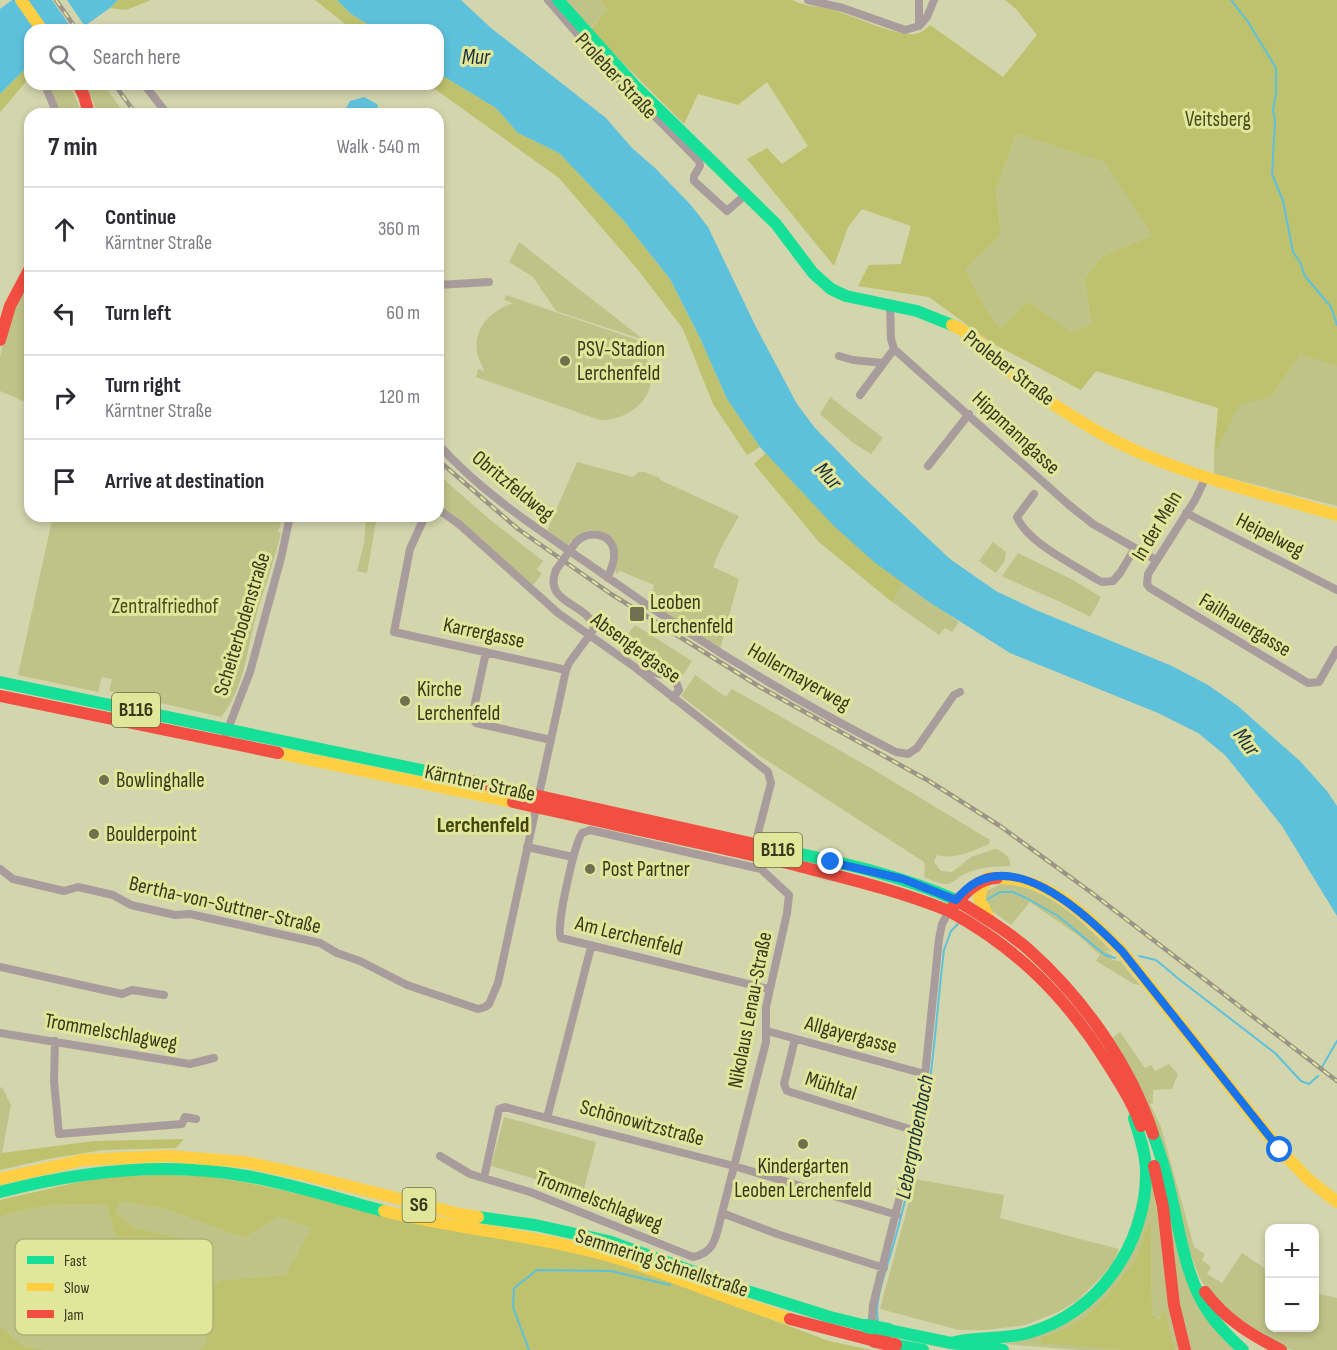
<!DOCTYPE html>
<meta charset="utf-8">
<style>
body{margin:0;font-family:"Sofia Sans Condensed",sans-serif;background:#f2f2f3;color:#2b2b33}
.controls{position:absolute;right:18px;bottom:18px;display:grid;overflow:hidden;border-radius:12px;box-shadow:0 3px 9px #0003}
.controls button{width:54px;height:54px;display:grid;place-items:center;padding:0;border:0;border-bottom:2px solid #e1e1e2;background:#fff;color:#2b2b33;font:30px sans-serif}
.stop{position:absolute;width:18px;height:18px;margin:-14px;border:4px solid #1a73e8;border-radius:50%;background:#fff}
.stop.end{background:#1a73e8;border-color:#fff;box-shadow:0 2px 6px #0008}
.list{margin:0;padding:0;list-style:none}
h2{display:flex;justify-content:space-between;align-items:center;height:78px;margin:0;padding:0 24px;font-size:26px}
h2 small{font-size:20px;font-weight:400;color:#7c7c81}
.list li{display:grid;grid-template-columns:39px 1fr auto;gap:18px;align-items:center;box-sizing:border-box;height:84px;padding:0 24px;border-top:2px solid #e1e1e2}
.list b{display:block;font-size:22px;white-space:nowrap}
.list p{margin:0;font-size:20px;white-space:nowrap;color:#7c7c81}
.list em{font-size:20px;font-style:normal;color:#7c7c81}
.icon{flex:none;width:33px;height:33px;fill:none;stroke:currentColor;stroke-width:2;stroke-linecap:round;stroke-linejoin:round}
.map{position:relative;flex:none;width:1337px;height:1350px;overflow:hidden}
.search{position:absolute;background:#fff;box-shadow:0 3px 9px #0003;left:24px;top:24px;width:420px;height:66px;display:flex;align-items:center;gap:15px;box-sizing:border-box;padding:0 21px;border-radius:18px;color:#7c7c81;font-size:22px}
.panel{position:absolute;background:#fff;box-shadow:0 3px 9px #0003;left:24px;top:108px;width:420px;height:414px;border-radius:18px}
.map>svg:first-child{display:block}
</style>
<div class="map">
<svg width="1337" height="1350" viewBox="0 0 1337 1350">
<rect width="100%" height="100%" fill="#d3d5ac"/>
<path fill="#c0c388" d="M565,0H601L607,9L590,29Z
M51,84H69L78,103L80,114H61L50,87Z
M86,84H103L125,114H98Z
M1016,134L1106,162L1152,235L1101,257L1085,279L1091,325L1071,332L1027,301L1001,329L988,313L965,269L1001,235L996,191Z
M519,242L644,340L556,311L533,277L509,262Z
M30,276V404L0,391V356L6,333L11,316Z
M506,295L649,344L648,348L640,346C645,354 649,362 651,372C655,401 625,421 600,420L476,377L478,369L484,371C482,365 478,359 477,353C473,328 492,310 513,303L504,300Z
M1300,355L1337,366V506L1214,474V455L1240,403L1271,397Z
M830,397L883,438L871,454L852,442L820,414Z
M577,462L633,477L639,472H644L660,478V480L739,516L720,550L713,567L739,579L720,649L656,606L660,596L652,593L654,585L620,571L616,574L608,535C593,525 578,531 568,545L547,531Z
M438,474L489,519L543,561L537,569L542,574L533,585L438,507Z
M53,516H283L278,532L281,533C275,559 266,583 258,609C247,645 246,687 221,717L109,691L112,679L102,677L98,692L18,675Z
M366,516H377L367,573L357,571L364,543Z
M993,542L1006,552L1005,560L996,573L979,561Z
M1018,553L1073,580L1101,597L1090,617C1061,601 1031,590 1002,576Z
M903,582L959,622L952,632L945,628L939,635L892,602Z
M635,625L692,661L683,675L628,634Z
M695,675L726,697L732,689L874,770L990,840L989,844C972,851 956,860 937,855L934,862L941,871L952,872L971,857L995,849C1003,851 1011,857 1010,866C997,867 985,866 972,871C945,880 959,892 924,877L925,866L924,862L760,756L681,696Z
M1001,884C1044,884 1084,922 1112,952L1104,950L1112,955V960L1120,961L1140,985L1134,984L1096,961L1100,955L1079,936L1030,902L1011,925L991,910L984,896L986,891Z
M1120,1032L1145,1068L1151,1065L1155,1071L1169,1064L1178,1074L1172,1089L1153,1090V1103L1150,1104L1161,1127L1194,1247L1205,1254L1202,1260L1211,1267L1207,1274L1222,1283L1242,1253L1269,1271L1270,1328H1314L1315,1293L1337,1298V1350C1323,1350 1308,1350 1294,1350C1259,1345 1217,1306 1199,1277L1112,1038Z
M2,1087L11,1105L2,1153L0,1155V1088Z
M504,1117L596,1142L583,1193L491,1166Z
M1149,1163L1180,1350H1176L1170,1333L1165,1310L1157,1319L1152,1314L1151,1224H1148L1135,1260L1104,1299L1084,1318L1062,1330L1041,1337L1040,1342L1123,1350H1079L1005,1344L1023,1339L1116,1276Z
M915,1179L1004,1195L1000,1218L1119,1249L1112,1266L1078,1300L1058,1312L1025,1325L987,1330H959L880,1309Z
M120,1201L165,1209L244,1238L279,1217L311,1228L286,1275L222,1280L207,1343L198,1350H49L23,1346L4,1329H0V1217C33,1205 71,1203 106,1205L118,1243L205,1244L132,1227L116,1212Z
M1170,1216L1181,1258L1236,1350H1188L1182,1330Z"/>
<path fill="#bec16d" fill-rule="evenodd" d="M118,0H151L126,10L110,8Z
M315,0H337L351,14L377,30H353Z
M601,0H792C804,6 816,6 829,9C856,16 881,31 909,34C918,35 924,31 930,25L1003,77L1037,35L1016,9L1005,0H1337V366L1300,355L1271,397L1240,404L1214,455L1218,408L1096,371L1081,390L992,343L929,297L858,286L869,265L901,264L911,226L862,209L848,227L834,266L747,159L767,148L782,164L808,146L767,82L738,105L698,94L684,124L621,61L591,29L607,9ZM1016,134L1105,162L1152,235L1101,257L1085,279L1091,325L1071,332L1027,301L1001,329L988,313L965,269L1001,235L996,191Z
M30,64V77L0,112V94Z
M438,73L496,108L518,133L559,153L624,221L670,279L700,338L727,399L760,447L747,455L713,404L683,329L639,271L559,178L428,84H438Z
M766,453C810,500 849,544 903,582L892,602L819,542L754,464Z
M184,1139L176,1148L103,1150L48,1159L0,1170V1155L2,1153L94,1141Z
M165,1175L205,1176L243,1182L612,1260L829,1341L871,1350H198L207,1343L203,1290L222,1280L286,1275L311,1228L279,1217L244,1238L165,1209L120,1201L116,1212L132,1227L207,1244L184,1246L118,1243L106,1205C71,1203 33,1205 0,1217V1200L105,1176Z
M1148,1224H1151L1152,1314L1158,1319L1165,1309L1170,1333L1176,1350H1123L1040,1343L1041,1337L1062,1330L1084,1318L1104,1299L1135,1260Z
M0,1329H4L23,1346L49,1350H0Z"/>
<path fill="#5ec1dc" d="M12,0H118L110,8L79,30H30V64L0,94V9Z
M337,0H461L491,28L606,118L632,148L655,168L690,204L708,227L756,327L797,404L815,428L859,473L950,559L996,591L1036,610L1172,666L1208,685L1238,706L1300,761L1327,791L1337,806V916L1282,826L1225,755L1198,733L1158,713L1010,653L929,602L874,562L834,526L760,447L727,399L700,338L670,279L624,221L559,153L518,133L496,108L438,73V30H377L351,14Z
M364,97L377,104L380,114H343L350,101Z"/>
<path fill="#d3d5ac" d="M52,0H67L86,28L73,30Z"/>
<g fill="none" stroke-linecap="round" stroke-linejoin="round">
<path stroke="#5ec1dc" stroke-width="2" d="M1231,0L1248,22L1276,68V94L1273,109L1275,121L1272,174L1283,201L1293,252L1300,262L1305,276L1331,307L1337,325
M985,901L1000,892H1013L1026,898L1058,916L1105,955L1115,958
M1139,956L1156,960L1180,980L1275,1053L1301,1081L1309,1084L1318,1076
M1322,1067L1337,1041
M878,1321C873,1301 888,1266 893,1246C909,1189 923,1130 931,1072C936,1032 939,991 944,950L951,931L958,924
M529,1350L513,1307L514,1288L537,1270L611,1271L670,1285"/>
<path stroke="#a99c9c" stroke-width="8" d="M548,0L605,66L699,161L700,166L694,176V181L727,211L745,195
M808,0L843,8L905,30L919,26L927,17L934,0
M919,26V0
M47,84V90L57,114
M144,84L167,114
M438,285L489,282
M890,305L891,339L894,349L1069,505L1093,524L1156,560
M839,356L853,360L883,363
M860,395L894,349
M438,444C487,499 551,537 610,579C700,643 797,702 896,752L908,754L917,748L954,695L960,692
M928,466L969,414
M1206,477L1195,500L1148,574L1147,584L1150,588L1308,683L1319,682L1337,650
M1034,494L1017,517C1027,542 1073,564 1096,579L1102,582L1113,581L1120,573L1135,548
M438,509L460,525L558,613L636,668L768,772L771,783L758,833
M1186,513L1337,590
M425,516L410,549L394,632L566,670
M576,542C588,529 614,533 614,554C615,562 610,570 608,578
M486,652L472,717L476,723L551,740
M642,670C656,674 676,673 679,690L673,698
M226,734L250,672L281,558L290,516
M527,847L573,857
M0,869L13,879L64,891L78,887L113,895L131,905L175,915L190,914L320,943L337,953L360,961L407,985L478,1009L485,1007L489,1004L498,983L566,670L569,663L594,629C591,603 542,605 556,570
M591,947L547,1118L734,1166L897,1215
M0,967L122,994L132,990L164,995
M769,989L561,938C555,929 574,846 582,833L590,830L761,869L789,895L787,913L766,1007V1042L722,1213L777,1234L884,1268
M767,1031L925,1074
M0,1033L190,1064L214,1058
M795,1039L784,1084L787,1091L916,1131
M55,1041L54,1081L59,1134L182,1124L185,1117L196,1119
M440,1156L470,1174L530,1192L693,1257C717,1252 716,1234 722,1213
M484,1178L499,1109L505,1107L547,1118
M876,1327L872,1318L873,1305L916,1131L924,1085L939,939L942,924L949,911"/>
<path stroke="#16e098" stroke-width="12" d="M558,0L635,86L776,224L813,273L831,289L846,296L917,311L952,325
M0,682L445,775
M768,847C832,861 896,873 956,900
M1153,1134C1160,1153 1166,1172 1170,1191C1180,1232 1185,1277 1209,1313C1219,1327 1230,1338 1243,1350
M0,1192C80,1171 163,1161 246,1176C292,1184 338,1199 384,1211
M478,1217L535,1225L608,1241L744,1290L830,1317L867,1326
M888,1330L951,1343L1003,1350
M951,1343C976,1336 1003,1340 1028,1333C1098,1314 1147,1244 1146,1171C1146,1153 1139,1135 1134,1118
M895,1345L923,1350"/>
<path stroke="#ffcf43" stroke-width="12" d="M21,0L42,30
M952,325C979,336 996,361 1019,379C1043,398 1069,415 1095,430C1169,473 1256,491 1337,515
M278,753L513,802
M997,878C1049,876 1087,917 1122,951L1280,1150L1309,1180L1337,1202
M988,916L979,899L982,887L989,877
M0,1179L83,1160L168,1156L245,1162L305,1175L459,1214L478,1217
M384,1211C455,1229 529,1234 599,1253C664,1270 725,1299 790,1319"/>
<path stroke="#f24e42" stroke-width="12" d="M78,84L84,96L89,114
M0,340L10,306L30,268
M0,696L278,753
M445,775L768,847
M513,802C606,823 699,842 791,864C845,878 897,890 949,911C962,897 976,878 997,878
M956,900C981,915 1006,930 1028,949C1083,998 1130,1064 1153,1134
M949,911C1017,948 1065,996 1106,1061C1119,1082 1133,1103 1141,1126
M1154,1166L1163,1207L1174,1305L1185,1350
M1205,1292C1225,1319 1251,1335 1281,1350
M790,1319L875,1341"/>
<defs>
<path id="rail" d="M56,0L77,30
M114,84L136,114
M438,460L518,529L611,594L760,687L929,781L1000,826L1092,893L1337,1081"/>
</defs>
<use href="#rail" stroke="#9c9488" stroke-width="4.5"/>
<use href="#rail" stroke="#e2e69b" stroke-width="2" stroke-dasharray="7" stroke-linecap="butt"/>
<path stroke="#a99c9c" stroke-width="8" d="M556,570L576,542"/>
<path stroke="#16e098" stroke-width="14" d="M867,1326L888,1330"/>
<path stroke="#f24e42" stroke-width="14" d="M875,1341L895,1345"/>
</g>
<g fill="none" stroke-linecap="round" stroke-linejoin="round">
<path stroke="#1a73e8" stroke-width="8" d="M831,862L903,879L956,900C1005,837 1085,913 1122,951L1280,1150"/>
</g>
<g fill="#6e704e" stroke="#e2e69b" stroke-width="2">
<circle cx="565" cy="361" r="6"/>
<rect x="629" y="606" width="16" height="16" rx="3"/>
<circle cx="405" cy="701" r="6"/>
<circle cx="104" cy="780" r="6"/>
<circle cx="94" cy="834" r="6"/>
<circle cx="590" cy="869" r="6"/>
<circle cx="803" cy="1144" r="6"/>
</g>
<g text-anchor="middle" dominant-baseline="central" stroke-width="6" stroke-linejoin="round" paint-order="stroke">
<g fill="#e2e69b" stroke="#6b6d41" stroke-width="1.5">
<rect x="112" y="693" width="48" height="34" rx="4.5"/>
<rect x="754" y="833" width="48" height="34" rx="4.5"/>
<rect x="402.5" y="1188" width="33" height="34" rx="4.5"/>
</g>
<g font-size="20" font-weight="bold" fill="#38391b">
<text x="136" y="710">B116</text>
<text x="778" y="850">B116</text>
<text x="419" y="1205">S6</text>
</g>
<g font-size="21" fill="#38391b" stroke="#e2e69b">
<text transform="translate(616 76) rotate(47)">Proleber Straße</text>
<text transform="translate(1009 368) rotate(38)">Proleber Straße</text>
<text transform="translate(1016 433) rotate(43)">Hippmanngasse</text>
<text transform="translate(513 486) rotate(39)">Obritzfeldweg</text>
<text transform="translate(1157 526) rotate(-59)">In der Meln</text>
<text transform="translate(1270 535) rotate(27)">Heipelweg</text>
<text transform="translate(242 624) rotate(-73)">Scheiterbodenstraße</text>
<text transform="translate(1245 625) rotate(31)">Failhauergasse</text>
<text transform="translate(484 633) rotate(12)">Karrergasse</text>
<text transform="translate(636 648) rotate(36)">Absengergasse</text>
<text transform="translate(799 677) rotate(30)">Hollermayerweg</text>
<text transform="translate(480 783) rotate(12)">Kärntner Straße</text>
<text transform="translate(225 905) rotate(13)">Bertha-von-Suttner-Straße</text>
<text transform="translate(629 936) rotate(14)">Am Lerchenfeld</text>
<text transform="translate(750 1010) rotate(-79)">Nikolaus Lenau-Straße</text>
<text transform="translate(111 1032) rotate(10)">Trommelschlagweg</text>
<text transform="translate(851 1035) rotate(15)">Allgayergasse</text>
<text transform="translate(831 1086) rotate(18)">Mühltal</text>
<text transform="translate(642 1123) rotate(15)">Schönowitzstraße</text>
<text transform="translate(599 1201) rotate(21)">Trommelschlagweg</text>
<text transform="translate(662 1263) rotate(18)">Semmering Schnellstraße</text>
</g>
<g font-size="21" fill="#4a4c1d" stroke="#e2e69b">
<text x="1218" y="119">Veitsberg</text>
<text x="165" y="606">Zentralfriedhof</text>
</g>
<g font-size="21" fill="#38391b" stroke="#e2e69b" text-anchor="start">
<text x="577" y="349">PSV-Stadion<tspan x="577" dy="24">Lerchenfeld</tspan></text>
<text x="650" y="602">Leoben<tspan x="650" dy="24">Lerchenfeld</tspan></text>
<text x="417" y="689">Kirche<tspan x="417" dy="24">Lerchenfeld</tspan></text>
<text x="116" y="780">Bowlinghalle</text>
<text x="106" y="834">Boulderpoint</text>
<text x="602" y="869">Post Partner</text>
<text x="803" y="1166" text-anchor="middle">Kindergarten<tspan x="803" dy="24">Leoben Lerchenfeld</tspan></text>
</g>
<g font-size="22" font-style="italic" fill="#1b313b" stroke="#e2e69b">
<text x="476" y="57">Mur</text>
<text transform="translate(828 476) rotate(47)">Mur</text>
<text transform="translate(1246 742) rotate(53)">Mur</text>
<text transform="translate(915 1137) rotate(-79)">Lebergrabenbach</text>
</g>
<g font-size="22" font-weight="bold" fill="#44450b" stroke="#e2e69b">
<text x="483" y="825">Lerchenfeld</text>
</g>
</g>
<rect x="15" y="1239" width="198" height="96" rx="9" fill="#e2e69b" stroke="#afb275" stroke-width="1.5"/>
<rect x="27" y="1256" width="27" height="8" fill="#16e098"/>
<rect x="27" y="1283" width="27" height="8" fill="#ffcf43"/>
<rect x="27" y="1310" width="27" height="8" fill="#f24e42"/>
<g font-size="16" fill="#38391b">
<text x="64" y="1266">Fast</text>
<text x="64" y="1293">Slow</text>
<text x="64" y="1320">Jam</text>
</g>
</svg>
<div class="controls">
<button>+</button>
<button>−</button>
</div>
<div class="stop" style="left:1280px;top:1150px"></div>
<div class="stop end" style="left:831px;top:862px"></div>
<div class="search"><svg class="icon" aria-label="search" viewBox="0 0 24 24"><circle cx="10" cy="10" r="6"/><path d="M15 15l6 6"/></svg>Search here</div>
<section class="panel">
<h2>7 min<small>Walk · 540 m</small></h2>
<ul class="list">
<li><svg class="icon" aria-label="ahead" viewBox="0 0 24 24"><path d="M12 20V5M6 11l6-6 6 6"/></svg><div><b>Continue</b><p>Kärntner Straße</p></div><em>360 m</em></li>
<li><svg class="icon" aria-label="left" viewBox="0 0 24 24"><path d="M17 20v-9H6M10 6l-5 5 5 5"/></svg><div><b>Turn left</b></div><em>60 m</em></li>
<li><svg class="icon" aria-label="right" viewBox="0 0 24 24"><path d="M7 20v-9h11M14 6l5 5-5 5"/></svg><div><b>Turn right</b><p>Kärntner Straße</p></div><em>120 m</em></li>
<li><svg class="icon" aria-label="arrive" viewBox="0 0 24 24"><path d="M6 21V4h12l-3 4 3 4H6"/></svg><div><b>Arrive at destination</b></div></li>
</ul>
</section>
</div>
